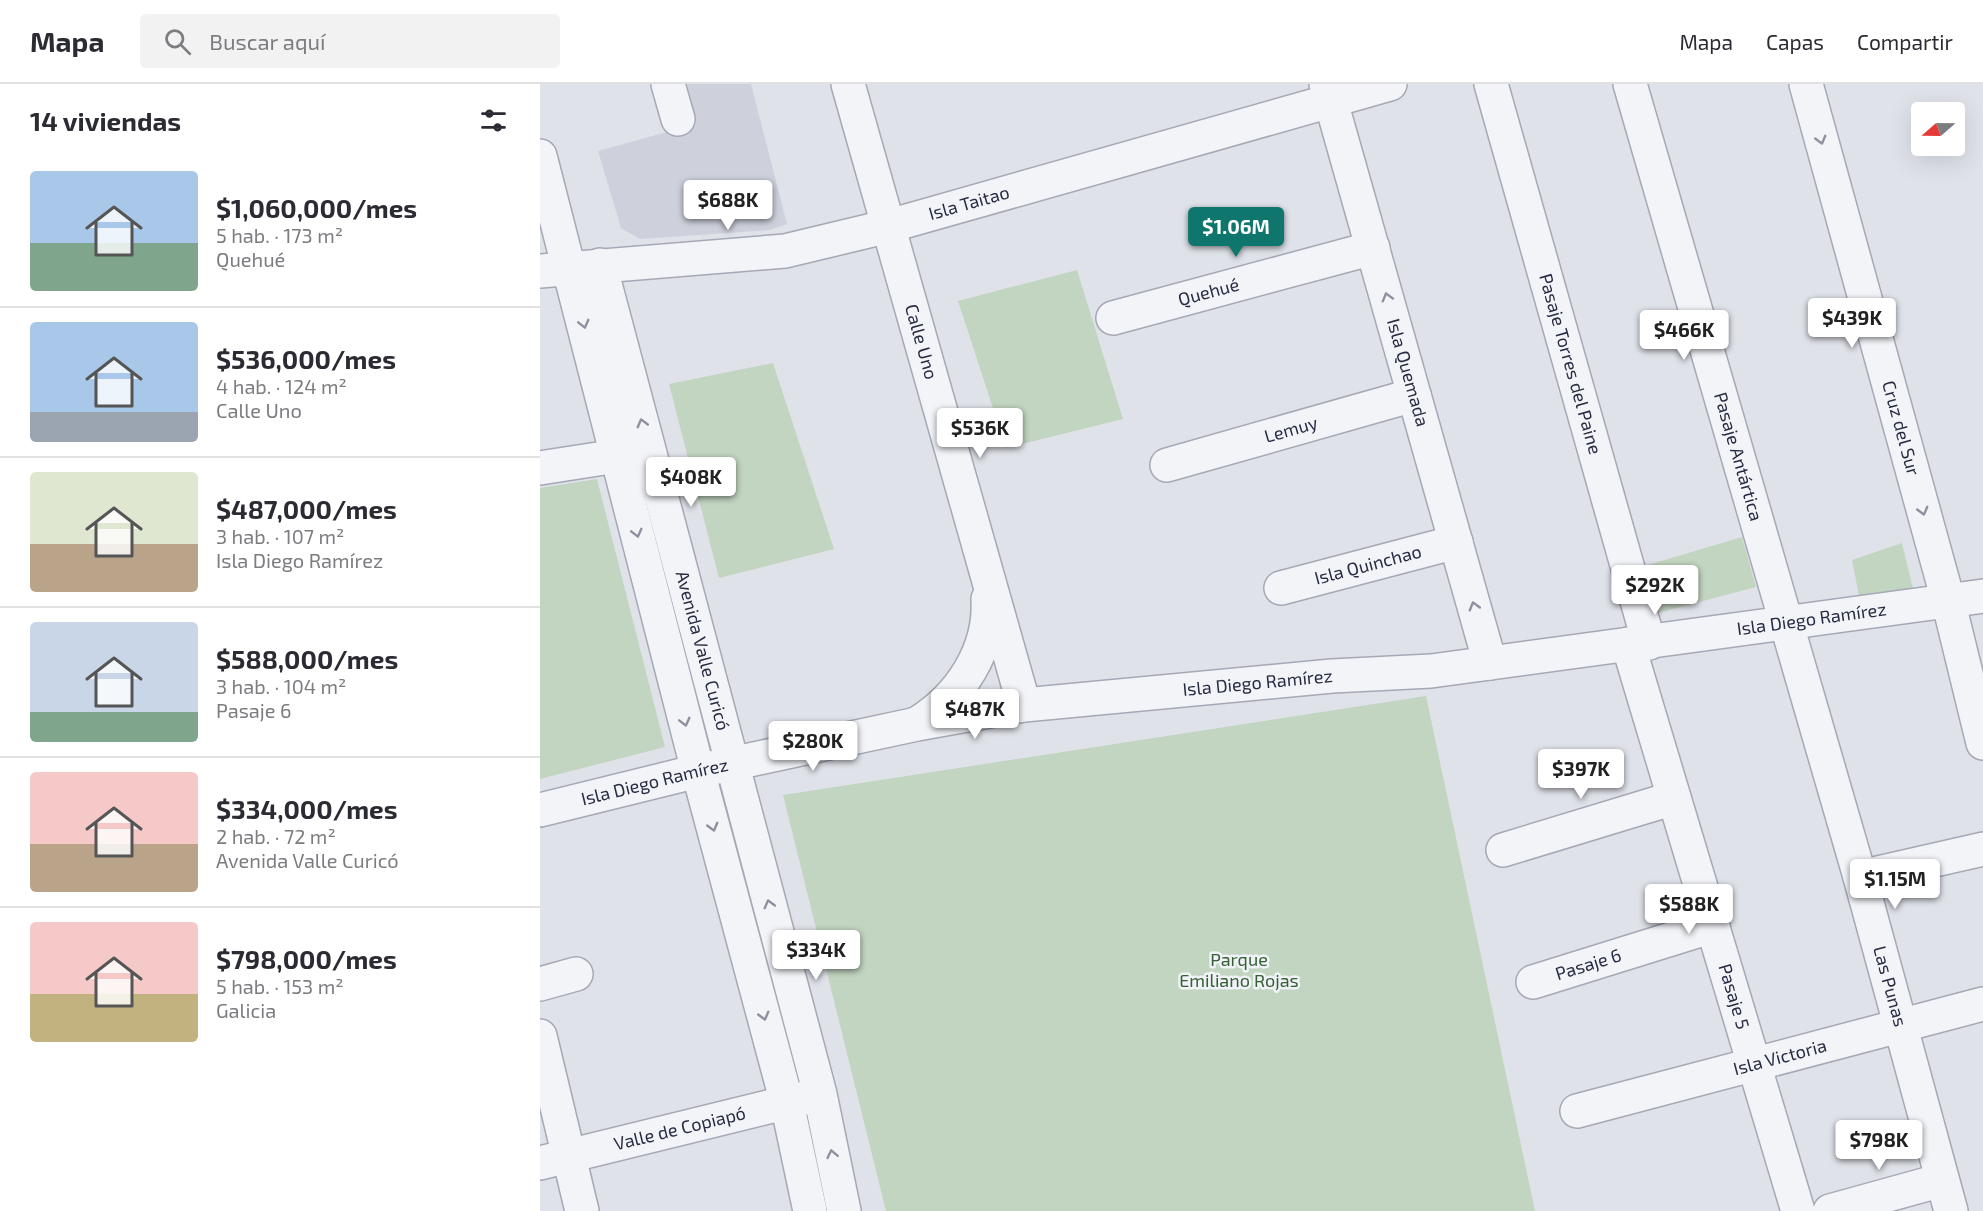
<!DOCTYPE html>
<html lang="es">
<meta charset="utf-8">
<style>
body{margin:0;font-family:"Exo 2",sans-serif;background:#f2f2f3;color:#2b2b33;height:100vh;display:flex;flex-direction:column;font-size:22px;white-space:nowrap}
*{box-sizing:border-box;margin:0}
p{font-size:20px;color:#7c7c81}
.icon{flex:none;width:33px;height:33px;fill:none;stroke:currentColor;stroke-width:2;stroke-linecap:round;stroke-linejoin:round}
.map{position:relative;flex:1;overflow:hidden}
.panel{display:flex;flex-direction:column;background:#fff;width:540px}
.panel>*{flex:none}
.needle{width:39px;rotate:250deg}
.fabs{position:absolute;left:1371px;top:18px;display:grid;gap:12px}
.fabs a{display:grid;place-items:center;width:54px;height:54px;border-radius:6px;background:#fff;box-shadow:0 6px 24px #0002;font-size:30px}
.price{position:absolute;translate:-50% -51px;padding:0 14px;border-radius:6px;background:#fff;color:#222;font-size:20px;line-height:39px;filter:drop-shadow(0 2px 3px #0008)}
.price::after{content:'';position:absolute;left:50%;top:36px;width:18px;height:14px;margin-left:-9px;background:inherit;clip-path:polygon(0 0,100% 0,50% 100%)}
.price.active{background:#0f766e;color:#fff}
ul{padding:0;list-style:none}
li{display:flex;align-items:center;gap:18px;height:150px;padding:0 30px}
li+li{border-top:2px solid #e1e1e2}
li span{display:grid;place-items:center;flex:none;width:168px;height:120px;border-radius:6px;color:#555}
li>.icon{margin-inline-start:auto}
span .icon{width:72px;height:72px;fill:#fffc;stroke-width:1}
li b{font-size:26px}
h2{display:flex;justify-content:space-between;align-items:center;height:72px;padding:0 30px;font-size:26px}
header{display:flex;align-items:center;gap:36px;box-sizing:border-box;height:84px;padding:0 30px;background:#fff;border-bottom:2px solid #e1e1e2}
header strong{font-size:28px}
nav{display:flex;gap:33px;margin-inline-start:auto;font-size:21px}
.search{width:420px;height:54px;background:#f2f2f3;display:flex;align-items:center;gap:15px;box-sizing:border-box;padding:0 21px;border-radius:6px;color:#7c7c81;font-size:22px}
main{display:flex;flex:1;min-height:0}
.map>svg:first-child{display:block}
.built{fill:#ced1dc}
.green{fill:#c2d5c0}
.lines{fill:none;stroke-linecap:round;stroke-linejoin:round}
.minor-casing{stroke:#a5a8b5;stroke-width:36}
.minor{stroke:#f3f4f8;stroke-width:33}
.oneway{stroke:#8d909e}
.labels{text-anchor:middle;stroke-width:5;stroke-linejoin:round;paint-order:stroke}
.street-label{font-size:18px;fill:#272c43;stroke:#f0f2f7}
.park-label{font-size:18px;fill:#346033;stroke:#f0f2f7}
</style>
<header>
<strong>Mapa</strong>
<div class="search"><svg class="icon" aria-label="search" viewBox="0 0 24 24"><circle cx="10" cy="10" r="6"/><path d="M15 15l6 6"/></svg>Buscar aquí</div>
<nav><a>Mapa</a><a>Capas</a><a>Compartir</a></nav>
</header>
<main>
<section class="panel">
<h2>14 viviendas<svg class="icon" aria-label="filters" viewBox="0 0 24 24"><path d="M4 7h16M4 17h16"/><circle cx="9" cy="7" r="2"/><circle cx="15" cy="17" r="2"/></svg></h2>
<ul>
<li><span style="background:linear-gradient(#a9c7e8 60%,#7fa58c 0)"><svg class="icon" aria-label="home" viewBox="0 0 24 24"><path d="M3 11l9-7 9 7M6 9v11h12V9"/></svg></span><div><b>$1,060,000/mes</b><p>5 hab. · 173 m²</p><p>Quehué</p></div></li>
<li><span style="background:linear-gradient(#a9c7e8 75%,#9aa5b1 0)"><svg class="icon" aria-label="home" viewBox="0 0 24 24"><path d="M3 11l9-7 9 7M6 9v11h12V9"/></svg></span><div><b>$536,000/mes</b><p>4 hab. · 124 m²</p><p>Calle Uno</p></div></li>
<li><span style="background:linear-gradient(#dfe7d0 60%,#b9a48a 0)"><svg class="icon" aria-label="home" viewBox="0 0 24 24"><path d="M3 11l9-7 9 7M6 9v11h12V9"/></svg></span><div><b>$487,000/mes</b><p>3 hab. · 107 m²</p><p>Isla Diego Ramírez</p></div></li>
<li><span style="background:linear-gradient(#c9d6e8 75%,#7fa58c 0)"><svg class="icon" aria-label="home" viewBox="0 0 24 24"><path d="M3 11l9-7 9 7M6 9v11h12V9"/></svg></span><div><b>$588,000/mes</b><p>3 hab. · 104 m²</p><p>Pasaje 6</p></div></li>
<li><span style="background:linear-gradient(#f6c9c9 60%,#b9a48a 0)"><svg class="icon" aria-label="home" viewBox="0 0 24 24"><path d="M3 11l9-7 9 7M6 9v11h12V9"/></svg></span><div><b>$334,000/mes</b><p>2 hab. · 72 m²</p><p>Avenida Valle Curicó</p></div></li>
<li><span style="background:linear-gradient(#f6c9c9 60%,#c2b280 0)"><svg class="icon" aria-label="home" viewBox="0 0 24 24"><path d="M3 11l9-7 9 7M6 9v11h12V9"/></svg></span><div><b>$798,000/mes</b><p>5 hab. · 153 m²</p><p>Galicia</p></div></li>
</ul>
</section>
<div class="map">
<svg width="1443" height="1127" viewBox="0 0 1443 1127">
<rect width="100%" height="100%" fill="#e0e2ea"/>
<!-- built -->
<polygon class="built" points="147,0 211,0 247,140 230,146 100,155 81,144 58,67 156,40"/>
<!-- green -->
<g class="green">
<polygon points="537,186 583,335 466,364 418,217"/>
<polygon points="233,279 294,465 179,494 129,300"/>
<polygon points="57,395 125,663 0,695 0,404"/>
<polygon points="1202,453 1216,503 1114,530 1101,483"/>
<polygon points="1362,459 1375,513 1321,522 1312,476"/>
<polygon points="886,612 995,1127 346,1127 243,711"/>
</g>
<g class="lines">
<defs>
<g id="minor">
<polyline points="128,0 138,35"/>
<path id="s1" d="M308,0L484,621"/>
<path id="s2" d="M786,0L950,579"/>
<path id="s3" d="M951,0L1109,559"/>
<path id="s4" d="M1090,0L1320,793L1411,1127"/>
<path id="s5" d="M1266,0L1408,516L1443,659"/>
<polyline points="0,72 158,687 247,1019 270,1127"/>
<path id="s6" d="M60,181L280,1010L304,1127"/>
<path id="s7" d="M0,187L245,167L349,142L850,0"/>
<path id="s8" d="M573,234L833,164"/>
<path id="s9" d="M627,381L874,311"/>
<polyline points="0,384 77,372"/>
<path id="s10" d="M741,504L916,458"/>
<path id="s11" d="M1088,560L1258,1127"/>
<path d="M378,639C420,613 451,566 448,515"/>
<path id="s12" d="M0,726L158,687L377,640L484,621L792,592L891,587L1443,512"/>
<polyline points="963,766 1134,714"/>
<polyline points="1320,793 1443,765"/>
<path id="s13" d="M993,898L1173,842"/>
<polyline points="0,900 36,890"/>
<polyline points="0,952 42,1127"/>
<path id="s14" d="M1037,1027L1443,920"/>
<path id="s15" d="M0,1079L269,1013"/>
<polyline points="1290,1127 1402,1096"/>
</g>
</defs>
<!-- minor casing -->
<use href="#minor" class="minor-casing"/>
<!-- minor -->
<use href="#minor" class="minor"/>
</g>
<!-- one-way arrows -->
<defs><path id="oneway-chevron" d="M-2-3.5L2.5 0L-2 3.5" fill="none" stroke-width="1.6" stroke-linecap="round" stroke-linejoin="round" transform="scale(1.5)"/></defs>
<g class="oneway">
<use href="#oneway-chevron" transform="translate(1281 56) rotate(75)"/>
<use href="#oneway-chevron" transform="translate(847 213) rotate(-106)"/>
<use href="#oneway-chevron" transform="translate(44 240) rotate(76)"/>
<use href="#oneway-chevron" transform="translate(102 339) rotate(-105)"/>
<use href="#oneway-chevron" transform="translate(1383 427) rotate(75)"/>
<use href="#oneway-chevron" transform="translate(97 449) rotate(76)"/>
<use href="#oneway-chevron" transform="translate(934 522) rotate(-106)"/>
<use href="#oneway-chevron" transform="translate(145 638) rotate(76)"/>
<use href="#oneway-chevron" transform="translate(173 743) rotate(75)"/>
<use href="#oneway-chevron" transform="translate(229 820) rotate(-105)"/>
<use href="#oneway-chevron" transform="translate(224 932) rotate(75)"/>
<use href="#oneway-chevron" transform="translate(292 1070) rotate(-102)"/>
</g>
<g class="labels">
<!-- street labels -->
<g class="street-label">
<text dy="6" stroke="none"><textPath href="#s7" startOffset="436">Isla Taitao</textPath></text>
<text dy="6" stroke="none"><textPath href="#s8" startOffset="99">Quehué</textPath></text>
<text dy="6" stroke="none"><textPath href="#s1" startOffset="268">Calle Uno</textPath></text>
<text dy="6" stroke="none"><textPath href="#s3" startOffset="291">Pasaje Torres del Paine</textPath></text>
<text dy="6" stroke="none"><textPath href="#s2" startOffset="300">Isla Quemada</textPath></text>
<text dy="6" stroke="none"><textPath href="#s5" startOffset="357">Cruz del Sur</textPath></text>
<text dy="6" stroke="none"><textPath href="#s9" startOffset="129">Lemuy</textPath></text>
<text dy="6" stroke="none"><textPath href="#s4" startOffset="388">Pasaje Antártica</textPath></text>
<text dy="6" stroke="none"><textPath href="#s10" startOffset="90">Isla Quinchao</textPath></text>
<text dy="6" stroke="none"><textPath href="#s12" startOffset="1288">Isla Diego Ramírez</textPath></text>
<text dy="6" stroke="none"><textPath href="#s6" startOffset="399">Avenida Valle Curicó</textPath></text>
<text dy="6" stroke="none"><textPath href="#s12" startOffset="730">Isla Diego Ramírez</textPath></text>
<text dy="6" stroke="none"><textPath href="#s12" startOffset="118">Isla Diego Ramírez</textPath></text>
<text dy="6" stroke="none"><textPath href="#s13" startOffset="58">Pasaje 6</textPath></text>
<text dy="6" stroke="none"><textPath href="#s4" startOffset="939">Las Punas</textPath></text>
<text dy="6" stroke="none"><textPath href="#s11" startOffset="368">Pasaje 5</textPath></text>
<text dy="6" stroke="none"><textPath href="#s14" startOffset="210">Isla Victoria</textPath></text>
<text dy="6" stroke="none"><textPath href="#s15" startOffset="144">Valle de Copiapó</textPath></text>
</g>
<!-- park labels -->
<g class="park-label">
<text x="699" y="882">Parque<tspan x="699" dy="21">Emiliano Rojas</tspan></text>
</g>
</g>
</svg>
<div class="fabs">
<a><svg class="needle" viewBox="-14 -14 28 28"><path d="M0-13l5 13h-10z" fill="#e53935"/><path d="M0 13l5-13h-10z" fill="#7c7c81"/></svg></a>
</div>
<b class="price" style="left:188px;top:147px">$688K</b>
<b class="price active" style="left:696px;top:174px">$1.06M</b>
<b class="price" style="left:1312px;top:265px">$439K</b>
<b class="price" style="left:1144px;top:277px">$466K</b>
<b class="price" style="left:440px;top:375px">$536K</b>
<b class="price" style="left:151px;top:424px">$408K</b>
<b class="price" style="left:1115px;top:532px">$292K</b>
<b class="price" style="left:435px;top:656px">$487K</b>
<b class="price" style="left:273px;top:688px">$280K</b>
<b class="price" style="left:1041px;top:716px">$397K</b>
<b class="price" style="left:1355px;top:826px">$1.15M</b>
<b class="price" style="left:1149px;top:851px">$588K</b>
<b class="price" style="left:276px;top:897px">$334K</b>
<b class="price" style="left:1339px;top:1087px">$798K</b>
</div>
</main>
